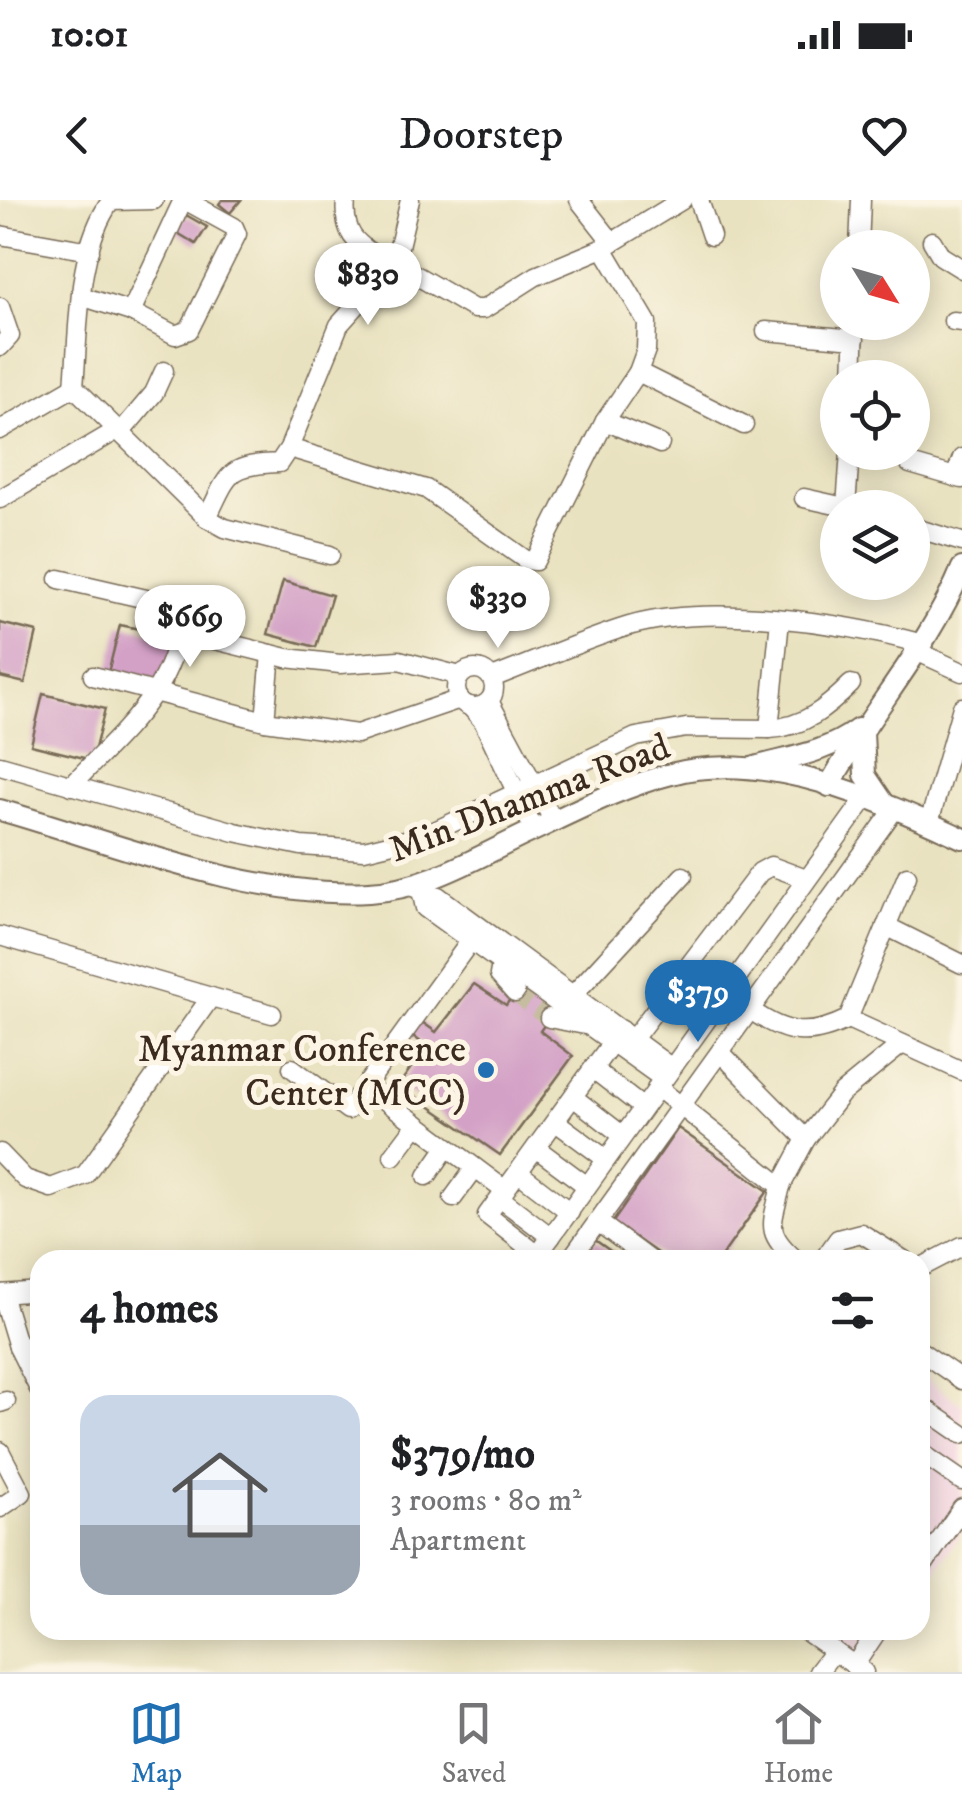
<!DOCTYPE html>
<meta charset="utf-8">
<style>
body{margin:0;font-family:"IM FELL DW Pica",serif;background:#f6f6f6;color:#202124;height:100vh;display:flex;flex-direction:column;font-size:38px;white-space:nowrap}
*{box-sizing:border-box;margin:0}
p{font-size:32px;color:#757577}
.icon{flex:none;width:55px;height:55px;fill:none;stroke:currentColor;stroke-width:2;stroke-linecap:round;stroke-linejoin:round}
.map{position:relative;flex:1;overflow:hidden}
.panel{position:absolute;left:30px;top:1050px;width:900px;height:390px;display:flex;flex-direction:column;background:#fff;border-radius:30px;box-shadow:0 5px 25px #0003}
.panel>*{flex:none}
.needle{width:65px;rotate:127deg}
.controls{position:absolute;left:820px;top:30px;display:grid;gap:20px}
.controls a{display:grid;place-items:center;width:110px;height:110px;border-radius:50%;background:#fff;box-shadow:0 5px 25px #0003;font-size:50px}
.price{position:absolute;translate:-50% -85px;padding:0 22px;border-radius:35px;background:#fff;color:#222;font-size:32px;line-height:65px;filter:drop-shadow(0 2px 5px #0008)}
.price::after{content:'';position:absolute;left:50%;top:60px;width:30px;height:22px;margin-left:-15px;background:inherit;clip-path:polygon(0 0,100% 0,50% 100%)}
.price.current{background:#1f6fb2;color:#fff}
ul{padding:0;list-style:none}
li{display:flex;align-items:center;gap:30px;height:250px;padding:0 50px}
li+li{border-top:2px solid #e0e0e0}
li span{display:grid;place-items:center;flex:none;width:280px;height:200px;border-radius:30px;color:#555}
li>.icon{margin-inline-start:auto}
span .icon{width:120px;height:120px;fill:#fffc;stroke-width:1}
li b{font-size:42px}
h2{display:flex;justify-content:space-between;align-items:center;height:120px;padding:0 50px;font-size:42px}
.status{display:flex;justify-content:space-between;align-items:center;height:70px;padding:0 50px;background:#fff;direction:ltr}
.status svg{height:28px;fill:currentColor}
header{display:flex;justify-content:space-between;align-items:center;height:130px;padding:0 50px;background:#fff;font-size:45px;font-weight:600}
.tab-bar{display:flex;justify-content:space-around;align-items:center;height:140px;border-top:2px solid #e0e0e0;background:#fff;font-size:28px;color:#757577}
.tab-bar a{display:grid;justify-items:center;gap:5px}
.tab-bar .current{color:#1f6fb2}
.map>svg:first-child{display:block}
.built{fill:#f2cfe2}
.building{fill:#d3a0c6}
.lines{fill:none;stroke-linecap:round;stroke-linejoin:round}
.minor-tunnel{stroke:#c6bda0;stroke-width:18;stroke-dasharray:18 9;stroke-linecap:butt}
.minor-casing{stroke:#786a57;stroke-width:21}
.major-casing{stroke:#786a57;stroke-width:24}
.minor{stroke:#fff;stroke-width:18}
.major{stroke:#fff;stroke-width:20}
.poi-dot{fill:#1f6fb2;stroke:#fcf5e5;stroke-width:4}
.labels{text-anchor:middle;stroke-width:10;stroke-linejoin:round;paint-order:stroke}
.street-label{font-size:38px;fill:#3b2a1e;stroke:#fcf5e5}
.poi-label{font-size:38px;fill:#3b2a1e;stroke:#fcf5e5;text-anchor:end}
</style>
<div class="status"><b>10:01</b><svg viewBox="0 0 49 12"><path d="M0 12V9h3v3zM5 12V6h3v6zM10 12V3h3v9zM15 12V0h3v12zM26 1h20v11H26zM47 4h2v5h-2z"/></svg></div>
<header><svg class="icon" aria-label="back" viewBox="0 0 24 24"><path d="M15 5l-7 7 7 7"/></svg>Doorstep<svg class="icon" aria-label="heart" viewBox="0 0 24 24"><path d="M12 20l-8-8c-3-5 5-10 8-4 3-6 11-1 8 4z"/></svg></header>
<div class="map">
<svg width="962" height="1472" viewBox="0 0 962 1472">
<rect width="100%" height="100%" fill="#fcf5e5"/>
<filter id="ink" filterUnits="userSpaceOnUse"><feTurbulence type="fractalNoise" baseFrequency=".01" numOctaves="2"/><feDisplacementMap in="SourceGraphic" scale="20" xChannelSelector="R" yChannelSelector="G"/><feConvolveMatrix kernelMatrix="1 2 1 2 8 2 1 2 1" color-interpolation-filters="sRGB"/></filter>
<filter id="wash" filterUnits="userSpaceOnUse"><feTurbulence type="fractalNoise" baseFrequency=".0048" numOctaves="4" result="noise"/><feDisplacementMap in="SourceGraphic" scale="40" xChannelSelector="R" yChannelSelector="G"/><feGaussianBlur stdDeviation="2.25" result="paint"/><feColorMatrix in="noise" values="0 0 0 0 0 0 0 0 0 0 0 0 0 0 0 0 0 1.4 0 .05"/><feComposite in="paint" operator="in"/></filter>
<g filter="url(#wash)">
<rect width="100%" height="100%" fill="#e9e2c0"/>
<!-- built -->
<g class="built">
<polygon points="920,1174 962,1205 962,1332 920,1394"/>
<polygon points="823,1430 895,1430 872,1464"/>
</g>
<g id="blocks">
<!-- building -->
<g class="building">
<polygon points="222,0 241,0 230,13 219,4"/>
<polygon points="186,15 207,27 196,44 176,32"/>
<polygon points="283,381 332,395 316,447 268,434"/>
<polygon points="0,423 37,432 25,483 0,477"/>
<polygon points="120,425 183,438 170,492 106,481"/>
<polygon points="43,494 105,509 92,560 31,545"/>
<polygon points="524,780 558,805 540,831 573,856 500,955 399,885 426,846 409,833 419,820 436,832 474,784 506,805"/>
<polygon points="678,928 768,991 719,1060 667,1060 613,1022"/>
<polygon points="595,1040 623,1060 582,1060"/>
</g>
</g>
</g>
<g filter="url(#ink)">
<use href="#blocks" fill-opacity="0" stroke="#786a57" stroke-width="2.5"/>
<g class="lines">
<!-- minor-tunnel -->
<polyline class="minor-tunnel" points="515,793 549,818"/>
<defs>
<g id="minor">
<path d="M346,0C342,40 361,45 391,67"/>
<polyline points="579,0 612,42"/>
<polyline points="699,0 711,36"/>
<polyline points="0,35 90,51"/>
<polyline points="932,41 941,56 962,69"/>
<polyline points="859,48 861,0"/>
<polyline points="395,63 474,109 484,109 536,76 603,48 682,0"/>
<polyline points="84,97 131,112 175,135 189,130 237,34 234,27 185,0"/>
<polyline points="0,107 10,136 0,147"/>
<polyline points="131,112 183,0"/>
<polyline points="953,121 962,122"/>
<polyline points="766,131 855,139"/>
<polyline points="638,172 744,225"/>
<polyline points="853,178 855,122"/>
<polyline points="74,187 207,318 225,328 330,355"/>
<path d="M74,187C79,130 76,49 111,1L154,0"/>
<polyline points="605,221 660,244"/>
<polyline points="0,230 74,187"/>
<polyline points="121,232 154,193 164,171"/>
<polyline points="289,248 426,289 526,360 535,361 605,221 638,172 646,150 647,122 603,48"/>
<polyline points="906,252 910,264 962,279"/>
<polyline points="955,277 962,258"/>
<polyline points="804,298 849,308"/>
<polyline points="0,299 119,229"/>
<polyline points="846,307 850,252"/>
<path d="M207,318C229,273 227,265 279,263L289,248L339,125L395,63L410,0"/>
<polyline points="912,327 962,342"/>
<path d="M59,379L155,401L179,417C180,487 114,539 71,586"/>
<polyline points="179,431 287,458 340,464 399,460 460,476"/>
<polyline points="914,450 962,472"/>
<circle cx="475" cy="488" r="19"/>
<polyline points="93,476 265,521 357,534 460,499"/>
<path d="M492,478C537,461 583,440 629,426C707,403 841,422 919,443"/>
<polyline points="489,501 553,620"/>
<polyline points="470,506 483,521 534,630"/>
<polyline points="265,521 271,454"/>
<path d="M769,529C804,527 827,508 851,484"/>
<polyline points="0,565 235,632 301,646 364,650 426,635 636,537 686,528 769,529 780,420"/>
<polyline points="929,623 962,507"/>
<polyline points="410,686 438,696 669,866"/>
<polyline points="421,690 425,708 662,878"/>
<polyline points="886,726 962,764"/>
<polyline points="0,736 211,797"/>
<polyline points="501,764 499,775 515,793"/>
<polyline points="573,795 683,676"/>
<path d="M752,811C786,835 810,838 848,819L907,676"/>
<polyline points="549,818 590,826"/>
<polyline points="848,819 962,871"/>
<polyline points="621,830 487,1015 538,1055 865,599"/>
<polyline points="633,839 760,672 771,666 806,679"/>
<polyline points="721,853 806,939 781,986"/>
<polyline points="292,868 348,910 477,732"/>
<polyline points="593,869 642,907"/>
<polyline points="366,886 505,990"/>
<path d="M657,887L781,986C772,1025 764,1032 796,1060"/>
<polyline points="573,897 622,935"/>
<polyline points="556,922 606,959"/>
<polyline points="806,939 842,893 902,844"/>
<polyline points="536,948 587,986"/>
<polyline points="0,953 25,979 51,988 85,975 211,797 272,814"/>
<polyline points="393,956 417,924"/>
<polyline points="519,973 570,1012"/>
<polyline points="427,976 447,947"/>
<polyline points="453,998 475,968"/>
<polyline points="500,998 551,1037"/>
<polyline points="598,1022 649,1060"/>
<polyline points="570,1060 894,610"/>
<polyline points="823,1060 838,1039 861,1033 904,1060"/>
<polyline points="920,1068 962,1046"/>
<polyline points="0,1094 40,1091"/>
<polyline points="2,1094 18,1147 30,1146 40,1153"/>
<polyline points="18,1147 40,1191"/>
<polyline points="920,1151 962,1180"/>
<polyline points="0,1203 6,1201"/>
<polyline points="920,1205 962,1234"/>
<polyline points="0,1251 22,1293 0,1308"/>
<polyline points="920,1252 962,1281"/>
<polyline points="920,1370 962,1308"/>
<polyline points="804,1430 864,1472"/>
<polyline points="854,1466 878,1430"/>
<polyline points="818,1472 834,1451"/>
</g>
<g id="major">
<polyline points="863,532 865,575 886,606"/>
<path d="M755,567C791,557 826,553 858,529"/>
<path d="M829,586C869,513 931,444 962,368"/>
<path d="M0,610C113,642 251,699 369,692C425,689 474,659 524,635C571,613 620,587 671,574C766,549 877,599 962,638"/>
</g>
</defs>
<!-- minor casing -->
<use href="#minor" class="minor-casing"/>
<!-- major casing -->
<use href="#major" class="major-casing"/>
<!-- minor -->
<use href="#minor" class="minor"/>
<!-- major -->
<use href="#major" class="major"/>
</g>
</g>
<!-- markers -->
<circle class="poi-dot" cx="486" cy="870" r="10"/>
<g class="labels">
<!-- street labels -->
<g class="street-label">
<text transform="translate(529 597) rotate(-21)" y="13">Min Dhamma Road</text>
</g>
<!-- poi labels -->
<g class="poi-label">
<text x="466" y="861">Myanmar Conference<tspan x="466" dy="44">Center (MCC)</tspan></text>
</g>
</g>
</svg>
<div class="controls">
<a><svg class="needle" viewBox="-14 -14 28 28"><path d="M0-13l5 13h-10z" fill="#e53935"/><path d="M0 13l5-13h-10z" fill="#757577"/></svg></a>
<a><svg class="icon" aria-label="locate" viewBox="0 0 24 24"><circle cx="12" cy="12" r="6"/><path d="M12 2v4M12 18v4M2 12h4M18 12h4"/></svg></a>
<a><svg class="icon" aria-label="layers" viewBox="0 0 24 24"><path d="M12 4l9 5-9 5-9-5zM3 14l9 5 9-5"/></svg></a>
</div>
<b class="price" style="left:368px;top:128px">$830</b>
<b class="price" style="left:498px;top:451px">$330</b>
<b class="price" style="left:190px;top:470px">$669</b>
<b class="price current" style="left:698px;top:845px">$379</b>
<section class="panel">
<h2>4 homes<svg class="icon" aria-label="filters" viewBox="0 0 24 24"><path d="M4 7h16M4 17h16"/><circle cx="9" cy="7" r="2"/><circle cx="15" cy="17" r="2"/></svg></h2>
<ul>
<li><span style="background:linear-gradient(#c9d6e8 65%,#9aa5b1 0)"><svg class="icon" aria-label="home" viewBox="0 0 24 24"><path d="M3 11l9-7 9 7M6 9v11h12V9"/></svg></span><div><b>$379/mo</b><p>3 rooms · 80 m²</p><p>Apartment</p></div></li>
</ul>
</section>
</div>
<nav class="tab-bar">
<a class="current"><svg class="icon" aria-label="map" viewBox="0 0 24 24"><path d="M3 6l6-2 6 2 6-2v14l-6 2-6-2-6 2zM9 4v14M15 6v14"/></svg>Map</a>
<a><svg class="icon" aria-label="saved" viewBox="0 0 24 24"><path d="M7 4h10v16l-5-4-5 4z"/></svg>Saved</a>
<a><svg class="icon" aria-label="home" viewBox="0 0 24 24"><path d="M3 11l9-7 9 7M6 9v11h12V9"/></svg>Home</a>
</nav>
